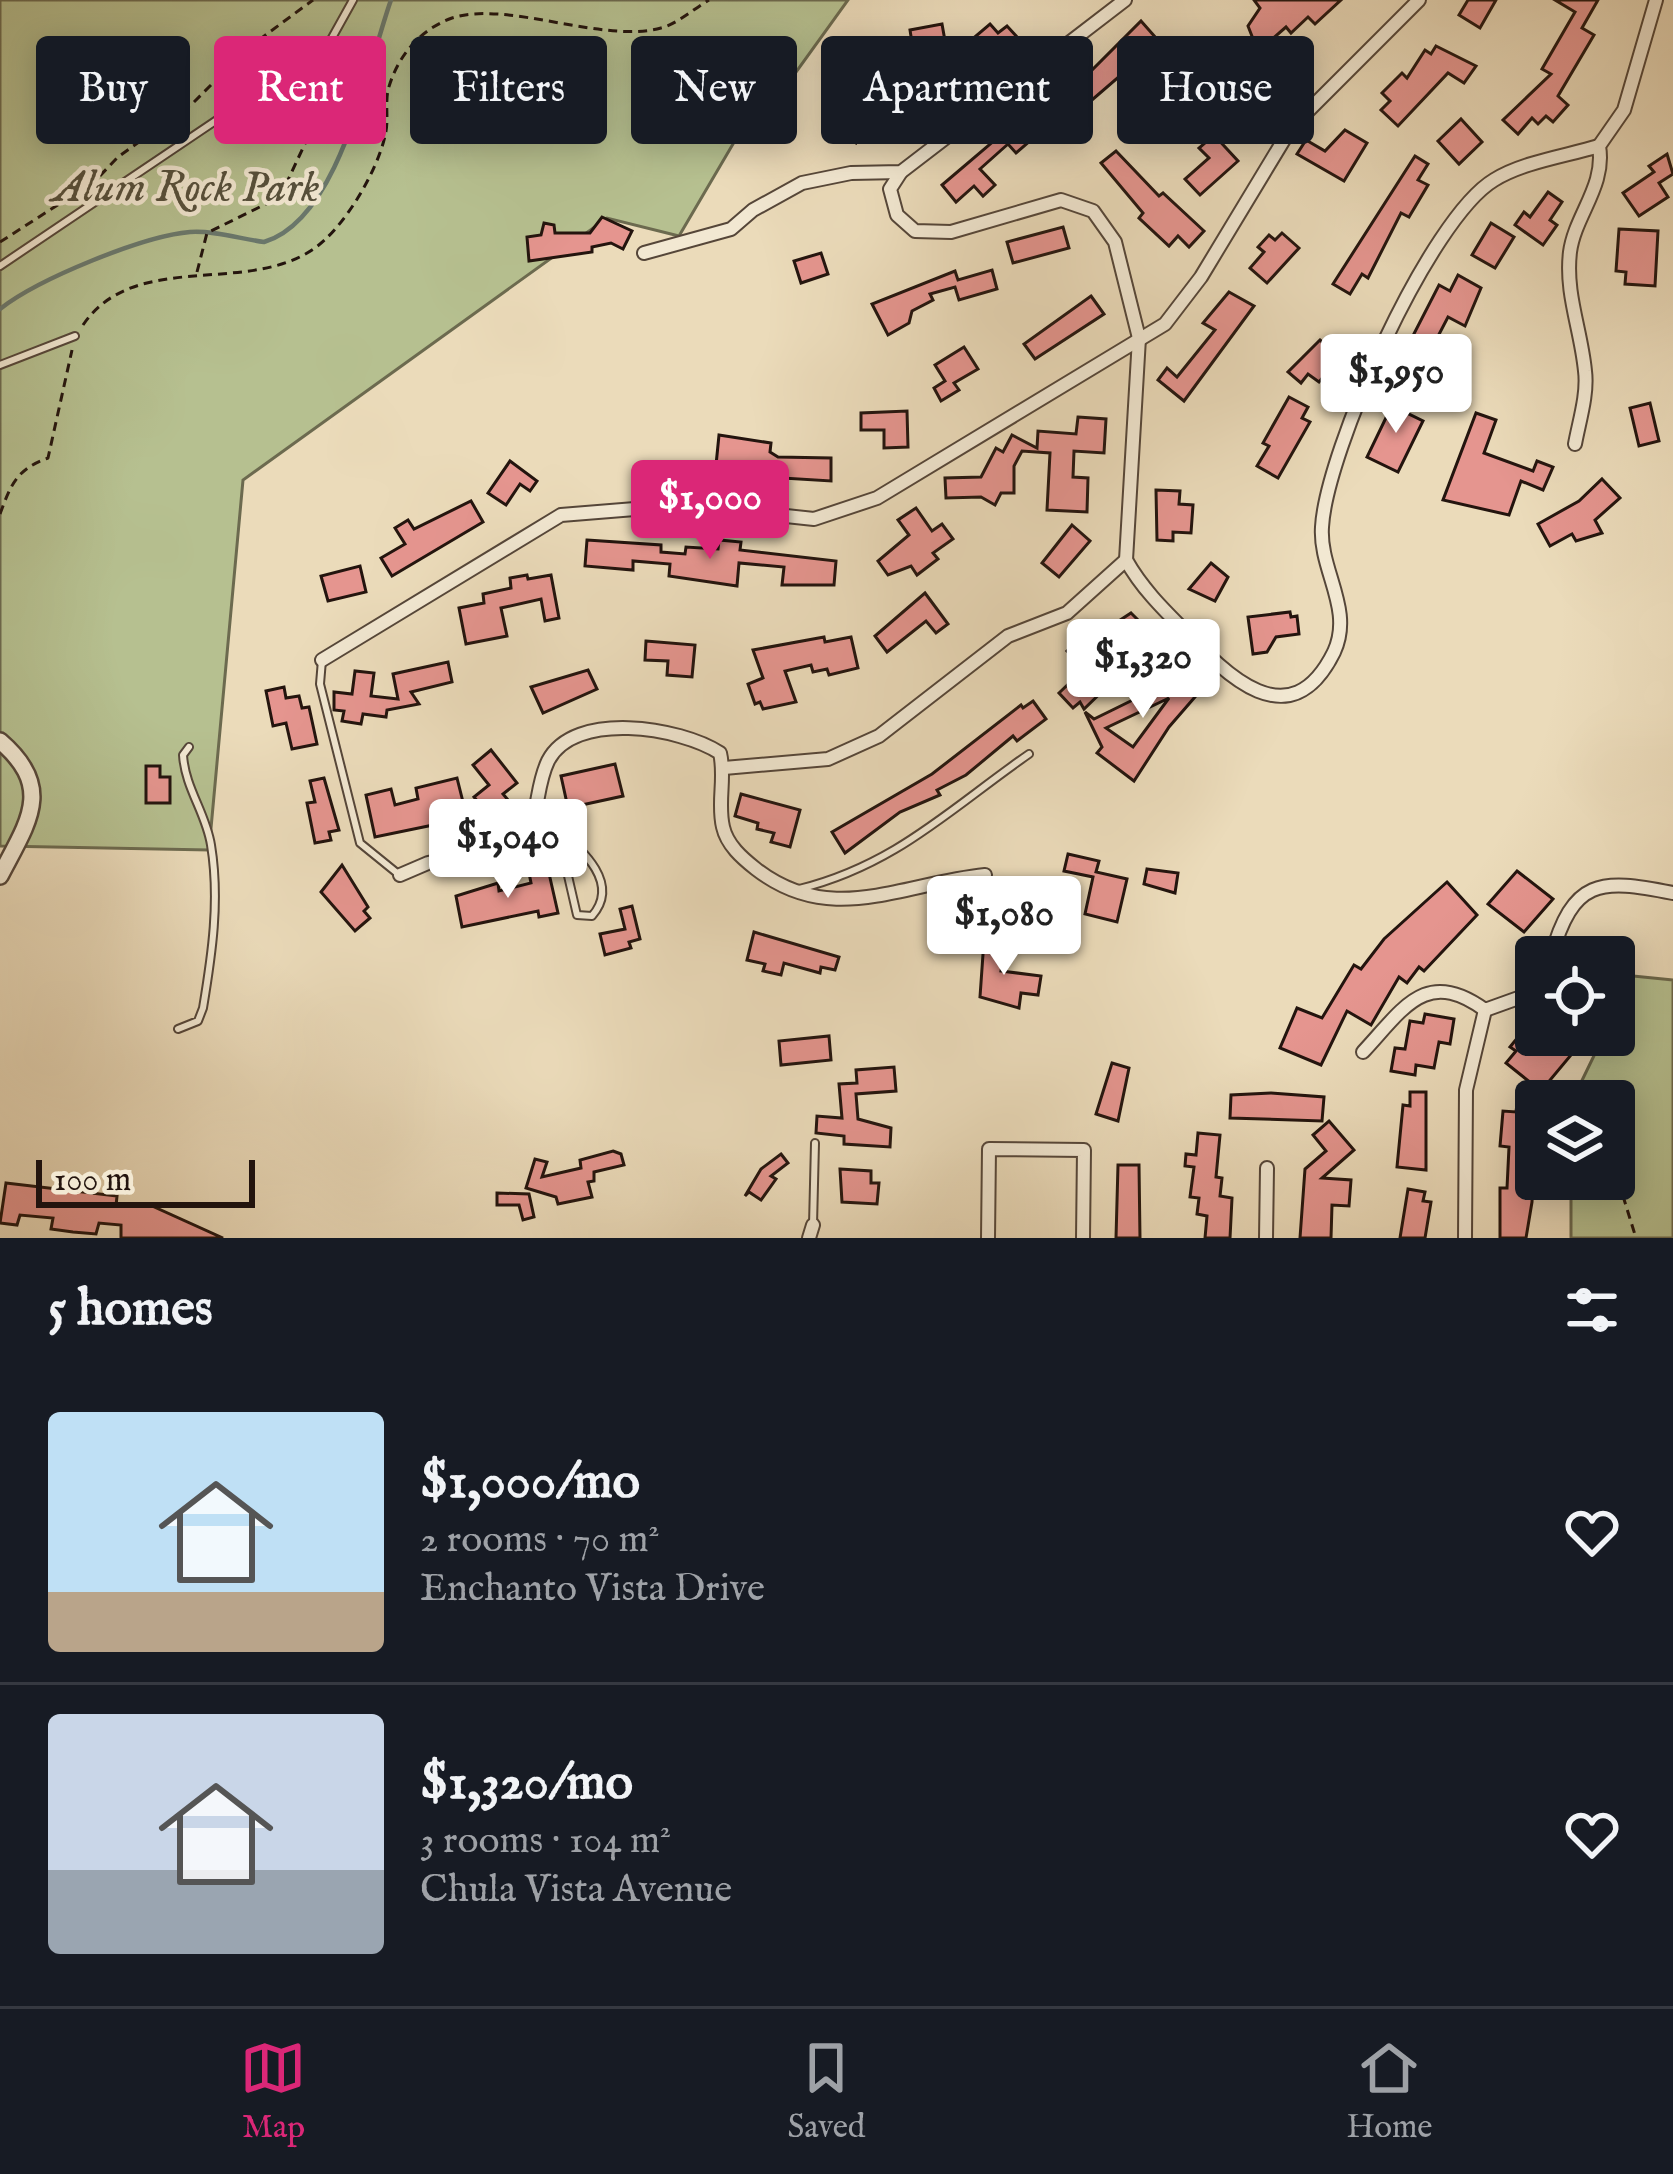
<!DOCTYPE html>
<meta charset="utf-8">
<style>
body{margin:0;font-family:"IM FELL English",serif;background:#242831;color:#f1f3f6;height:100vh;display:flex;flex-direction:column;font-size:45px;white-space:nowrap}
*{box-sizing:border-box;margin:0}
p{font-size:39px;color:#9ea1a6}
.icon{flex:none;width:66px;height:66px;fill:none;stroke:currentColor;stroke-width:2;stroke-linecap:round;stroke-linejoin:round}
.map{position:relative;height:1238px;overflow:hidden}
.panel{display:flex;flex-direction:column;background:#171b24;flex:1}
.panel>*{flex:none}
.top-card{position:absolute;left:36px;top:36px;width:1602px;height:108px;display:flex;gap:24px}
.fabs{position:absolute;left:1515px;top:936px;display:grid;gap:24px}
.fabs a{display:grid;place-items:center;width:120px;height:120px;border-radius:12px;background:#171b24;box-shadow:0 6px 30px #0003;font-size:60px}
.scale{position:absolute;left:36px;bottom:30px;width:219px;box-sizing:border-box;padding-left:12px;border:6px solid #23140e;border-top:0;font-size:33px;line-height:42px;white-space:nowrap;color:#23140e;-webkit-text-stroke:9px #f2e8d2;paint-order:stroke}
.price{position:absolute;translate:-50% -102px;padding:0 27px;border-radius:12px;background:#fff;color:#222;font-size:39px;line-height:78px;filter:drop-shadow(0 3px 6px #0008)}
.price::after{content:'';position:absolute;left:50%;top:72px;width:36px;height:27px;margin-left:-18px;background:inherit;clip-path:polygon(0 0,100% 0,50% 100%)}
.price.active{background:#db2777;color:#fff}
ul{padding:0;list-style:none}
li{display:flex;align-items:center;gap:36px;height:300px;padding:0 48px}
li+li{border-top:3px solid #363941}
li span{display:grid;place-items:center;flex:none;width:336px;height:240px;border-radius:12px;color:#555}
li>.icon{margin-inline-start:auto}
span .icon{width:144px;height:144px;fill:#fffc;stroke-width:1}
li b{font-size:51px}
h2{display:flex;justify-content:space-between;align-items:center;height:144px;padding:0 48px;font-size:51px}
.chip{padding:0 42px;border-radius:12px;background:#171b24;box-shadow:0 6px 30px #0003;font-size:42px;line-height:108px}
.chip.active{background:#db2777;color:#fff}
.tabs{display:flex;justify-content:space-around;align-items:center;height:168px;border-top:3px solid #363941;background:#171b24;font-size:33px;color:#9ea1a6}
.tabs a{display:grid;justify-items:center;gap:6px}
.tabs .active{color:#db2777}
.map>svg:first-child{display:block}
.green{fill:#b6c090;stroke:#6c6a4f;stroke-width:3}
.lines{fill:none;stroke-linecap:round;stroke-linejoin:round}
.stream{stroke:#6a786d;stroke-width:4.5}
.building{fill:#e5958f;stroke:#23140e;stroke-width:3;fill-rule:evenodd}
.service-casing{stroke:#554639;stroke-width:10}
.minor-casing{stroke:#554639;stroke-width:16}
.tertiary-casing{stroke:#554639;stroke-width:20}
.path{stroke:#23140e;stroke-width:3;stroke-dasharray:9 6;stroke-linecap:butt}
.service{stroke:#f2e8d2;stroke-width:6}
.minor{stroke:#f2e8d2;stroke-width:12}
.tertiary{stroke:#f2e8d2;stroke-width:15}
.labels{text-anchor:middle;stroke-width:9;stroke-linejoin:round;paint-order:stroke}
.park-label{font-size:45px;font-style:italic;fill:#56503c;stroke:#f2e8d2}
</style>
<div class="map">
<svg width="1673" height="1238" viewBox="0 0 1673 1238">
<rect width="100%" height="100%" fill="#ebdbba"/>
<filter id="stains"><feTurbulence type="fractalNoise" baseFrequency=".00167" numOctaves="4"/><feColorMatrix values="0 0 0 0 .2 0 0 0 0 .09 0 0 0 0 .02 0 0 0 .5 -.17"/></filter>
<radialGradient id="worn" r=".72"><stop offset=".6" stop-color="#630" stop-opacity="0"/><stop offset="1" stop-color="#630" stop-opacity=".3"/></radialGradient>
<!-- green -->
<g class="green">
<polygon points="0,0 848,0 781,93 750,115 679,236 607,218 243,480 209,850 0,846"/>
<polygon points="1633,976 1673,980 1673,1238 1571,1238 1571,1179 1614,1179 1614,1101 1572,1101 1604,1035 1614,1035 1614,1015"/>
</g>
<g class="lines">
<!-- stream -->
<path class="stream" d="M0,309C38,279 143,236 190,232C212,230 241,239 264,242C340,219 366,70 391,0"/>
</g>
<!-- building -->
<g class="building">
<polygon points="1254,0 1341,0 1315,24 1308,17 1291,33 1286,27 1271,40 1276,52 1248,64 1277,97 1244,126 1220,98 1211,106 1193,86 1208,72 1212,77 1221,70 1226,76 1257,49 1248,26 1260,8"/>
<polygon points="1468,0 1496,0 1480,28 1459,15"/>
<polygon points="1555,0 1598,0 1582,28 1594,35 1558,96 1568,105 1553,122 1546,116 1538,124 1532,118 1518,134 1503,120 1551,74 1542,69 1575,12"/>
<polygon points="1141,21 1164,47 1153,61 1130,82 1122,74 1078,112 1067,98 1056,107 1045,95 1084,61 1092,70"/>
<polygon points="942,24 947,52 926,56 925,47 913,49 910,30"/>
<polygon points="990,24 998,33 1007,26 1018,38 981,69 963,47"/>
<polygon points="1436,46 1476,66 1464,83 1448,73 1398,126 1381,110 1390,101 1382,93 1402,73 1407,78 1425,50 1431,54"/>
<polygon points="866,66 915,97 903,116 875,98 861,120 868,124 856,143 828,126"/>
<polygon points="1029,111 1045,128 1016,153 1008,144 980,169 995,185 983,196 974,186 956,202 942,185"/>
<polygon points="1461,119 1482,142 1459,164 1438,141"/>
<polygon points="1345,130 1367,143 1344,181 1297,154 1306,140 1325,151"/>
<polygon points="1214,135 1238,161 1200,195 1185,179 1209,158 1199,148"/>
<polygon points="1116,151 1159,196 1163,193 1204,231 1189,247 1178,236 1169,246 1139,218 1143,213 1101,163"/>
<polygon points="1667,154 1673,174 1659,183 1668,197 1639,216 1623,193 1654,172 1649,166"/>
<polygon points="1415,156 1428,164 1418,180 1428,185 1409,217 1401,213 1368,278 1362,274 1350,294 1333,284"/>
<polygon points="1548,192 1562,202 1550,220 1557,225 1543,245 1515,225 1524,212 1530,217"/>
<polygon points="602,217 632,231 623,249 611,243 592,247 592,252 529,261 527,237 541,235 544,223 554,225 555,233 590,233"/>
<polygon points="1491,223 1514,237 1495,268 1472,255"/>
<polygon points="1063,227 1069,248 1013,263 1007,242"/>
<polygon points="1619,229 1658,231 1655,286 1625,284 1626,272 1616,271"/>
<polygon points="1282,233 1299,248 1267,283 1250,268 1264,252 1258,247 1269,235 1275,240"/>
<polygon points="821,253 828,274 801,283 794,261"/>
<polygon points="992,270 997,289 959,300 955,287 930,294 933,300 912,311 909,323 888,335 872,304 955,271 958,280"/>
<polygon points="1458,275 1481,288 1465,326 1448,317 1422,367 1402,357 1439,285 1450,291"/>
<polygon points="1229,292 1254,306 1184,401 1158,380 1167,368 1177,377 1215,330 1203,323"/>
<polygon points="1091,296 1104,314 1035,359 1024,344"/>
<polygon points="1320,340 1340,357 1319,382 1308,374 1301,383 1288,372"/>
<polygon points="964,347 978,369 954,383 959,390 941,401 934,388 945,381 935,365"/>
<polygon points="1289,397 1308,407 1302,418 1310,422 1278,478 1257,466 1269,446 1263,443"/>
<polygon points="1396,397 1412,404 1407,413 1423,421 1398,472 1367,457"/>
<polygon points="1650,403 1659,441 1639,446 1630,408"/>
<polygon points="907,411 908,447 884,448 884,430 861,430 861,413"/>
<polygon points="1476,413 1496,420 1484,453 1533,471 1537,461 1553,467 1543,490 1521,481 1509,515 1443,500"/>
<polygon points="1078,417 1106,419 1104,453 1074,451 1073,477 1088,478 1087,512 1047,510 1050,453 1022,451 1014,466 1014,493 1001,493 995,505 981,497 946,498 945,478 981,477 996,448 1003,452 1012,435 1037,448 1038,431 1076,434"/>
<polygon points="719,435 771,443 770,452 778,457 831,458 831,481 734,475 735,467 716,465"/>
<polygon points="510,461 537,481 530,491 520,484 506,505 488,493"/>
<polygon points="1602,479 1620,498 1595,520 1602,533 1576,541 1572,534 1550,546 1538,524 1579,501"/>
<polygon points="1156,490 1180,491 1179,504 1193,505 1191,533 1173,532 1173,541 1157,540"/>
<polygon points="471,501 483,522 392,576 381,558 405,544 395,528 408,520 414,529"/>
<polygon points="916,508 932,531 942,524 953,539 933,553 938,559 917,575 911,566 888,575 878,561 909,535 898,520"/>
<polygon points="1072,525 1090,541 1059,577 1042,563"/>
<polygon points="587,540 661,545 661,552 685,554 686,547 718,549 719,540 741,542 740,550 836,561 834,585 782,585 784,567 739,563 737,586 669,576 670,564 633,561 633,570 585,566"/>
<polygon points="1211,563 1228,577 1215,601 1189,589"/>
<polygon points="360,566 366,592 328,601 321,576"/>
<polygon points="527,575 528,579 551,575 559,618 545,621 541,599 501,608 507,636 466,644 459,608 484,603 483,594 511,588 510,578"/>
<polygon points="925,593 948,624 936,633 926,621 887,652 875,636"/>
<polygon points="1290,612 1291,617 1297,616 1299,634 1276,637 1267,652 1253,654 1248,617"/>
<polygon points="1131,613 1149,631 1109,672 1115,679 1084,709 1080,702 1073,708 1059,693 1084,669 1067,651 1078,640 1082,645 1106,621 1111,626"/>
<polygon points="824,637 825,642 851,637 858,668 829,675 827,669 813,672 811,665 785,671 796,702 763,709 760,702 755,704 748,684 763,678 753,650"/>
<polygon points="646,641 695,645 692,677 667,675 668,661 645,660"/>
<polygon points="448,662 452,682 411,692 419,704 387,710 386,717 363,714 361,724 342,721 344,711 334,710 334,692 352,694 355,671 374,673 371,696 398,699 393,674"/>
<path d="M1162,663L1201,690L1169,727L1134,781L1097,753L1102,747L1085,712L1094,719L1147,693L1140,687ZM1169,698L1133,747L1106,728Z"/>
<polygon points="588,670 597,689 543,713 531,687"/>
<polygon points="284,687 286,698 299,696 302,708 309,707 317,744 292,749 286,723 273,726 266,691"/>
<polygon points="1033,701 1046,719 1017,741 1013,736 966,775 937,790 940,795 900,812 845,853 832,832 932,774 1021,705 1023,708"/>
<polygon points="491,750 517,783 503,794 513,806 493,821 474,797 489,785 473,765"/>
<polygon points="615,764 623,796 568,808 561,776"/>
<polygon points="146,766 160,766 160,777 170,777 170,803 146,803"/>
<polygon points="324,778 339,830 329,832 331,840 315,843 307,803 315,802 310,781"/>
<polygon points="457,778 467,818 375,837 366,795 391,789 395,805 418,799 416,788"/>
<polygon points="741,794 800,810 790,847 771,842 774,833 757,829 758,823 735,816"/>
<polygon points="1068,854 1099,861 1096,872 1127,879 1117,922 1085,914 1093,877 1064,871"/>
<polygon points="342,865 368,907 364,911 370,918 355,931 321,892"/>
<polygon points="548,869 558,913 539,917 538,911 462,927 456,896 498,883 499,891 531,883 529,873"/>
<polygon points="1147,869 1178,873 1175,893 1144,884"/>
<polygon points="1517,871 1553,899 1524,932 1488,904"/>
<polygon points="1447,882 1477,915 1424,971 1419,967 1407,983 1399,977 1371,1025 1347,1011 1321,1065 1280,1048 1297,1008 1322,1018 1354,965 1361,969 1384,939"/>
<polygon points="632,906 640,939 629,942 631,948 605,955 600,934 625,929 620,909"/>
<polygon points="754,932 839,957 835,970 821,967 820,973 784,963 781,975 763,971 765,964 747,960"/>
<polygon points="984,940 1006,944 1001,971 1041,976 1038,995 1021,993 1019,1008 980,997"/>
<polygon points="1425,1014 1454,1019 1450,1044 1439,1042 1434,1068 1416,1065 1415,1075 1391,1071 1395,1048 1405,1049 1410,1021 1423,1023"/>
<polygon points="1536,1015 1536,1035 1571,1035 1581,1043 1541,1091 1506,1063 1516,1051 1510,1047"/>
<polygon points="829,1036 831,1060 781,1065 779,1041"/>
<polygon points="1112,1063 1129,1068 1118,1121 1096,1114"/>
<polygon points="894,1067 896,1091 856,1094 858,1119 891,1128 890,1147 844,1144 844,1136 816,1133 817,1116 842,1118 839,1084 857,1083 856,1070"/>
<polygon points="1410,1092 1426,1092 1426,1170 1397,1167 1403,1105 1410,1106"/>
<polygon points="1271,1093 1324,1097 1322,1121 1230,1118 1231,1095"/>
<polygon points="1517,1104 1536,1106 1532,1202 1526,1238 1500,1238 1500,1188 1507,1188 1509,1147 1500,1146 1503,1111 1516,1112"/>
<polygon points="1329,1121 1354,1150 1322,1178 1351,1180 1349,1206 1332,1205 1331,1238 1300,1238 1305,1169 1326,1151 1313,1135"/>
<polygon points="1198,1133 1220,1135 1216,1177 1222,1178 1220,1196 1232,1198 1230,1238 1205,1238 1207,1216 1197,1214 1199,1198 1190,1197 1194,1167 1185,1166 1186,1154 1196,1155"/>
<polygon points="613,1151 621,1154 624,1165 594,1172 594,1181 588,1182 592,1197 558,1204 556,1197 526,1188 535,1159 547,1162 542,1177 581,1168 580,1160"/>
<polygon points="781,1154 788,1163 771,1176 776,1179 761,1200 749,1192 745,1196 761,1169"/>
<polygon points="1118,1165 1139,1165 1140,1238 1116,1238"/>
<polygon points="840,1169 871,1171 871,1183 879,1183 877,1204 842,1202"/>
<polygon points="6,1183 117,1196 116,1206 152,1206 223,1238 121,1238 121,1225 99,1223 96,1234 73,1232 51,1229 53,1218 20,1215 17,1225 0,1223"/>
<polygon points="1408,1189 1425,1192 1423,1201 1431,1202 1425,1238 1400,1238"/>
<polygon points="497,1193 529,1194 534,1217 523,1220 519,1205 497,1205"/>
</g>
<g class="lines">
<defs>
<g id="service">
<polyline points="0,266 328,45 353,0"/>
<polyline points="0,365 75,336"/>
<polyline points="322,660 320,684 360,843 397,873"/>
<path d="M538,808L557,828L577,915L592,916C621,883 582,850 557,828"/>
<path d="M799,889C896,865 951,808 1029,754"/>
<path d="M178,1029L198,1021L203,1008C212,954 220,900 211,845C206,813 185,788 183,755L189,747"/>
<polyline points="813,1225 815,1143"/>
</g>
<g id="minor">
<polyline points="901,172 890,189 897,215 915,231 951,232 1061,200 1093,211 1115,242 1139,338 1126,560"/>
<polyline points="644,253 731,229 753,210 802,183 851,173 901,172 1125,0"/>
<path d="M1575,444C1579,422 1588,394 1585,371C1581,329 1565,294 1570,252C1575,215 1606,186 1599,146L1624,110L1656,0"/>
<polyline points="322,660 561,515 684,505 814,519 877,498 1165,324 1201,277 1291,128 1419,0"/>
<path d="M724,768L828,759L879,736L1008,636L1067,613L1126,560C1141,587 1162,608 1184,630C1225,674 1290,741 1334,652C1354,609 1319,570 1322,527C1326,452 1429,219 1494,180C1523,162 1566,156 1599,146"/>
<path d="M400,875L428,863L523,842C540,816 535,788 548,761C574,710 680,727 720,753C726,778 717,802 723,827C727,845 742,858 756,869C831,927 899,884 985,875"/>
<path d="M1551,957C1573,879 1599,878 1673,893"/>
<path d="M1363,1052C1404,1008 1426,967 1485,1010L1524,996L1536,983"/>
<polyline points="809,1238 813,1225"/>
<polyline points="988,1238 989,1149 1084,1150 1083,1238"/>
<polyline points="1266,1238 1267,1168"/>
<polyline points="1465,1238 1466,1090 1485,1010"/>
</g>
<path id="tertiary" d="M0,741C55,788 28,822 0,876"/>
</defs>
<!-- service casing -->
<use href="#service" class="service-casing"/>
<!-- minor casing -->
<use href="#minor" class="minor-casing"/>
<!-- tertiary casing -->
<use href="#tertiary" class="tertiary-casing"/>
<!-- path -->
<g class="path">
<polyline points="0,242 95,181 118,157 192,104 248,48 313,0"/>
<polyline points="197,272 207,233 280,197 317,118 325,61"/>
<path d="M83,325C134,250 244,295 312,250C343,230 377,172 385,136C389,121 385,105 388,90C397,57 419,30 452,18C508,0 602,44 661,28C677,24 695,8 709,0"/>
<path d="M0,514C11,484 17,469 48,458L72,350"/>
<polyline points="1576,1101 1579,1088 1592,1083 1602,1091 1602,1101"/>
<polyline points="1614,1167 1636,1238"/>
<polyline points="1583,1179 1615,1180"/>
</g>
<!-- service -->
<use href="#service" class="service"/>
<!-- minor -->
<use href="#minor" class="minor"/>
<!-- tertiary -->
<use href="#tertiary" class="tertiary"/>
</g>
<g class="labels">
<!-- park labels -->
<g class="park-label">
<text x="186" y="201">Alum Rock Park</text>
</g>
</g>
<rect width="100%" height="100%" filter="url(#stains)"/>
<rect width="100%" height="100%" fill="url(#worn)"/>
</svg>
<div class="fabs">
<a><svg class="icon" aria-label="locate" viewBox="0 0 24 24"><circle cx="12" cy="12" r="6"/><path d="M12 2v4M12 18v4M2 12h4M18 12h4"/></svg></a>
<a><svg class="icon" aria-label="layers" viewBox="0 0 24 24"><path d="M12 4l9 5-9 5-9-5zM3 14l9 5 9-5"/></svg></a>
</div>
<div class="scale">100 m</div>
<b class="price" style="left:1396px;top:436px">$1,950</b>
<b class="price active" style="left:710px;top:562px">$1,000</b>
<b class="price" style="left:1143px;top:721px">$1,320</b>
<b class="price" style="left:508px;top:901px">$1,040</b>
<b class="price" style="left:1004px;top:978px">$1,080</b>
<div class="top-card">
<a class="chip">Buy</a>
<a class="chip active">Rent</a>
<a class="chip">Filters</a>
<a class="chip">New</a>
<a class="chip">Apartment</a>
<a class="chip">House</a>
</div>
</div>
<section class="panel">
<h2>5 homes<svg class="icon" aria-label="filters" viewBox="0 0 24 24"><path d="M4 7h16M4 17h16"/><circle cx="9" cy="7" r="2"/><circle cx="15" cy="17" r="2"/></svg></h2>
<ul>
<li><span style="background:linear-gradient(#bfe0f5 75%,#b9a48a 0)"><svg class="icon" aria-label="home" viewBox="0 0 24 24"><path d="M3 11l9-7 9 7M6 9v11h12V9"/></svg></span><div><b>$1,000/mo</b><p>2 rooms · 70 m²</p><p>Enchanto Vista Drive</p></div><svg class="icon" aria-label="heart" viewBox="0 0 24 24"><path d="M12 20l-8-8c-3-5 5-10 8-4 3-6 11-1 8 4z"/></svg></li>
<li><span style="background:linear-gradient(#c9d6e8 65%,#9aa5b1 0)"><svg class="icon" aria-label="home" viewBox="0 0 24 24"><path d="M3 11l9-7 9 7M6 9v11h12V9"/></svg></span><div><b>$1,320/mo</b><p>3 rooms · 104 m²</p><p>Chula Vista Avenue</p></div><svg class="icon" aria-label="heart" viewBox="0 0 24 24"><path d="M12 20l-8-8c-3-5 5-10 8-4 3-6 11-1 8 4z"/></svg></li>
</ul>
</section>
<nav class="tabs">
<a class="active"><svg class="icon" aria-label="map" viewBox="0 0 24 24"><path d="M3 6l6-2 6 2 6-2v14l-6 2-6-2-6 2zM9 4v14M15 6v14"/></svg>Map</a>
<a><svg class="icon" aria-label="saved" viewBox="0 0 24 24"><path d="M7 4h10v16l-5-4-5 4z"/></svg>Saved</a>
<a><svg class="icon" aria-label="home" viewBox="0 0 24 24"><path d="M3 11l9-7 9 7M6 9v11h12V9"/></svg>Home</a>
</nav>
